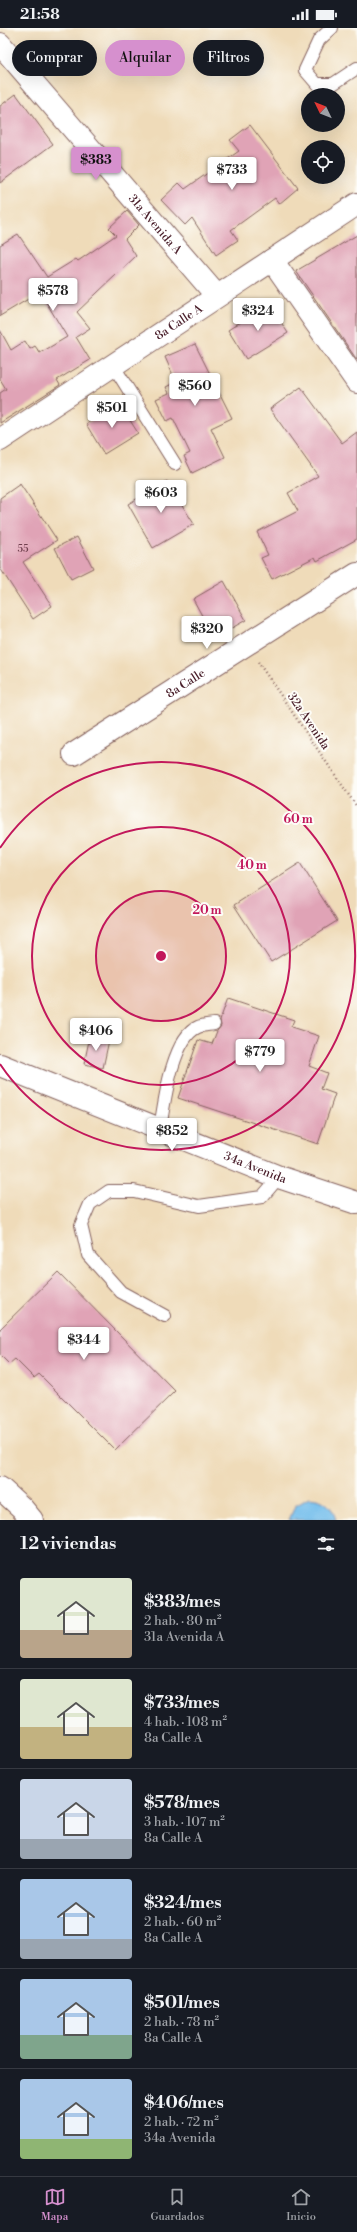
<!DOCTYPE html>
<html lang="es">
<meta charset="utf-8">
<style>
body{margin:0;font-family:"Libre Bodoni",serif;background:#20242c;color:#f1f3f6;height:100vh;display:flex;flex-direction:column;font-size:15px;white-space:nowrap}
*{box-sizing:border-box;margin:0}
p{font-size:13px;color:#9ea1a6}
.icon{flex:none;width:22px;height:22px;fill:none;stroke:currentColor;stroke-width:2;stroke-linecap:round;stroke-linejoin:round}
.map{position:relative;height:1492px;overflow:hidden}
.details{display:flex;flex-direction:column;background:#171b24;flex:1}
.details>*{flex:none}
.banner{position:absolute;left:12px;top:12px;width:333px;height:36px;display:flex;gap:8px}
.needle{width:26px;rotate:313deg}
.buttons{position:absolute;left:301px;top:60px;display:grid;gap:8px}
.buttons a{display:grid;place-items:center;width:44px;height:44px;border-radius:50%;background:#171b24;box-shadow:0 4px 16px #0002;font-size:20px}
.price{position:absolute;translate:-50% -34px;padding:0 9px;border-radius:4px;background:#fff;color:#222;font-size:13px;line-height:26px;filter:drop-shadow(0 1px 2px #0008)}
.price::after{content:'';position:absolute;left:50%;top:24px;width:12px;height:9px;margin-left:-6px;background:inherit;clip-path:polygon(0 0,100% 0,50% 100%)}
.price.on{background:#d690ce;color:#111}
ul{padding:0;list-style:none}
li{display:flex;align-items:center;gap:12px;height:100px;padding:0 20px}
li+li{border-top:1px solid #363941}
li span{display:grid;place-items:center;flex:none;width:112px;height:80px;border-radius:4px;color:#555}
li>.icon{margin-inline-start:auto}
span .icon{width:48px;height:48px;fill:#fffc;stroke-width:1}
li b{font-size:17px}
h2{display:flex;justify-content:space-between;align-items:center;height:48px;padding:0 20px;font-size:17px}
.chip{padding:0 14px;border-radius:18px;background:#171b24;box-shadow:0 4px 16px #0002;font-size:14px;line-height:36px}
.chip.on{background:#d690ce;color:#111}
.status{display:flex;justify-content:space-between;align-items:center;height:28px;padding:0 20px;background:#171b24;direction:ltr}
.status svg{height:11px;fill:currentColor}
.tabs{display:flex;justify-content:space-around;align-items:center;height:56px;border-top:1px solid #363941;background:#171b24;font-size:11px;color:#9ea1a6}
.tabs a{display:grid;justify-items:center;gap:2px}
.tabs .on{color:#d690ce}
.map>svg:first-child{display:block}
.water{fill:#73beec;stroke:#5e6e8c}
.building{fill:#e0a3b6}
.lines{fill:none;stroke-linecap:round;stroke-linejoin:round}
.service-casing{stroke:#84615d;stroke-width:14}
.minor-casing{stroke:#84615d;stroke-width:24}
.tertiary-casing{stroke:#84615d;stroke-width:24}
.path{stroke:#84615d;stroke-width:2.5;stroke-dasharray:1 3;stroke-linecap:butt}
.service{stroke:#fff;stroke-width:12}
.minor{stroke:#fff;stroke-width:22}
.tertiary{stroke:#fff;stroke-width:22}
.ring{fill:none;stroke:#c2185b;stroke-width:2}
.labels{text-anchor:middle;stroke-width:4;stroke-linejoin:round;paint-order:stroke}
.number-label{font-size:10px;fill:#70404e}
.street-label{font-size:12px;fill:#4a1f2b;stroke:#fdfcf7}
.centre{fill:#c2185b;stroke:#fdfcf7;stroke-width:2}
.ring-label{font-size:12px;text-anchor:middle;font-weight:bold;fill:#c2185b;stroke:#fdfcf7;stroke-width:4;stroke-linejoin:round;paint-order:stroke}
</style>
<div class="status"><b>21:58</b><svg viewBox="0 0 49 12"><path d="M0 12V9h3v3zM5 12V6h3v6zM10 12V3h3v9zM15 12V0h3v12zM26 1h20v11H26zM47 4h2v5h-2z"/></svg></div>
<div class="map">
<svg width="357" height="1492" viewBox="0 0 357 1492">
<rect width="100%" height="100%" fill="#fdfcf7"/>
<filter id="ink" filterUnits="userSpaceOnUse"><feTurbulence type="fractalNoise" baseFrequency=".025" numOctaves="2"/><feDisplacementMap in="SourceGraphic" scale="8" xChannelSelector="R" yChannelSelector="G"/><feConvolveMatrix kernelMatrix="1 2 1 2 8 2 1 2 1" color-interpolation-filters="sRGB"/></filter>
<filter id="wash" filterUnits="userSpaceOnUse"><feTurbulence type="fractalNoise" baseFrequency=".012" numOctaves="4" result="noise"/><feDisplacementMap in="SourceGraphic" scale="16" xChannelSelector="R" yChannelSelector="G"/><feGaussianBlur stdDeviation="0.9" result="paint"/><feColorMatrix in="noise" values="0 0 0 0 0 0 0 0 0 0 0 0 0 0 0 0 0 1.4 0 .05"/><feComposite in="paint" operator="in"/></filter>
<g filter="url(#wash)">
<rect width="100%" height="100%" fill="#efdbb9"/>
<!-- water -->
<path class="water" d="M309,1470C324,1471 332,1477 336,1492H289L295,1478Z"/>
<g id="blocks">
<!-- building -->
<g class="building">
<polygon points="16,66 53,116 0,155 0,78"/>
<polygon points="250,97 298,160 279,176 275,170 231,202 238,212 216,227 192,190 185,197 161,172 179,155 185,161 239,123 230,112"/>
<polygon points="127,183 139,197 125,211 136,228 77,284 90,300 76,309 90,332 57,352 60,357 0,395 0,365 6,361 0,351 0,302 11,322 25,313 30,321 35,318 40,325 67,309 40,264 0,288 0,217 18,206 47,249 76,231 78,233 116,207 109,200"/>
<polygon points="357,207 357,332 296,243"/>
<polygon points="269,276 288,305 246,331 228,302"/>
<polygon points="195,316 232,390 211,400 225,429 192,445 184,428 190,425 173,390 167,393 156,371 169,365 166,359 176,354 165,329"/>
<polygon points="301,359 342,415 357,404 357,511 317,533 315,529 272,551 261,530 268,527 257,504 298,483 288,465 318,448 270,381"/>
<polygon points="119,375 138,405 104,426 86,396"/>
<polygon points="167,453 194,496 153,520 128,476"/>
<polygon points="20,456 57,512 23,534 52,578 33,591 0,540 0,470"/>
<polygon points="77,509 93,540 71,551 55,520"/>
<polygon points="224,553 246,592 214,610 193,571"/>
<polygon points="300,835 337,893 271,934 234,877"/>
<polygon points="228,970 294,992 291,999 319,1008 309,1038 327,1045 321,1061 335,1066 318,1116 178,1070 198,1012 212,1016 217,1003 221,998 220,992"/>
<polygon points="90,1008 109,1012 103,1040 84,1036"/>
<polygon points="58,1244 175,1363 115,1422 39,1346 34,1350 15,1331 9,1336 0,1327 0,1301"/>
</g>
</g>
</g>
<g filter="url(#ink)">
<use href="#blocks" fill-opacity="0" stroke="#84615d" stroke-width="1"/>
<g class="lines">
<defs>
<g id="service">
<polyline points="332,0 319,12 305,42 317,56 333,56 357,40"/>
<polyline points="113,337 175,436"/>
<path d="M160,1101C164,1076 172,1010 198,999C203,997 209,997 214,996"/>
<polyline points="165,1288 121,1264 88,1227 81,1197 90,1176 109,1163 134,1163 199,1178 262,1169 279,1149"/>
</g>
<g id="minor">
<path id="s1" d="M0,16L217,268"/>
<polyline points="272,232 357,354"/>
<path id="s2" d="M0,412L357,176"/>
<path id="s3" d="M74,726L357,546"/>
<polyline points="0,1460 22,1480 32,1492"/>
</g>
<g id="tertiary">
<path id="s4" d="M0,1037L279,1149L357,1175"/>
</g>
</defs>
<!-- service casing -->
<use href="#service" class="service-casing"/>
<!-- minor casing -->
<use href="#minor" class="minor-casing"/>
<!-- tertiary casing -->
<use href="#tertiary" class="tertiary-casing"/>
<!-- path -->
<polyline class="path" points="258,634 357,779"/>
<!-- service -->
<use href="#service" class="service"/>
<!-- minor -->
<use href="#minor" class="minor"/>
<!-- tertiary -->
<use href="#tertiary" class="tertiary"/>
</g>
</g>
<!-- distance rings -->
<circle cx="161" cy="928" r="65" fill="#c2185b" fill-opacity=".12"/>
<g class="ring">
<circle cx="161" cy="928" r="65"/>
<circle cx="161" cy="928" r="129"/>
<path d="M0 820A194 194 0 1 1 0 1036"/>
</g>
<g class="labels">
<!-- number labels -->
<g class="number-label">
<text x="23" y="524">55</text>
</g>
<!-- street labels -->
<g class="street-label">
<text dy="4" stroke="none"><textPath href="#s1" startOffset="238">31a Avenida A</textPath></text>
<text dy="4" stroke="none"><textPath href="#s2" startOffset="214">8a Calle A</textPath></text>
<text dy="4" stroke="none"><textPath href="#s3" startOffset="132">8a Calle</textPath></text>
<text transform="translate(309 693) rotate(56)" y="4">32a Avenida</text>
<text dy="4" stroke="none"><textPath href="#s4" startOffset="275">34a Avenida</textPath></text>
</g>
</g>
<circle cx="161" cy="928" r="6" class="centre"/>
<g class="ring-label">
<text x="298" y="795">60 m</text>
<text x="252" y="841">40 m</text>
<text x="207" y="886">20 m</text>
</g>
</svg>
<div class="buttons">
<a><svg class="needle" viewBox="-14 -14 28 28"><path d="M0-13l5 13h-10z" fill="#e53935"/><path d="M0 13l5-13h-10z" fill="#9ea1a6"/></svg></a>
<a><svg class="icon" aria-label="locate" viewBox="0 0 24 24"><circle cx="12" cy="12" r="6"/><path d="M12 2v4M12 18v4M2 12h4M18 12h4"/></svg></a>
</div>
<b class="price on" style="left:96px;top:153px">$383</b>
<b class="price" style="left:232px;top:163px">$733</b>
<b class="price" style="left:53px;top:284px">$578</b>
<b class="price" style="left:258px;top:304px">$324</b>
<b class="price" style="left:195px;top:379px">$560</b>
<b class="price" style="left:112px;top:401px">$501</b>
<b class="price" style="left:161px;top:486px">$603</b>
<b class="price" style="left:207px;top:622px">$320</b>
<b class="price" style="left:96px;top:1024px">$406</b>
<b class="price" style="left:260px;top:1045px">$779</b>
<b class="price" style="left:172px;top:1124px">$852</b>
<b class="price" style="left:84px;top:1333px">$344</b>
<div class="banner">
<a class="chip">Comprar</a>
<a class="chip on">Alquilar</a>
<a class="chip">Filtros</a>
</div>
</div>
<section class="details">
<h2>12 viviendas<svg class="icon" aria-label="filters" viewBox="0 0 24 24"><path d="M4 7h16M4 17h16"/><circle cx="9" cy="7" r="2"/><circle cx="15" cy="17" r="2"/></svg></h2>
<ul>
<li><span style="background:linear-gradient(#dfe7d0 65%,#b9a48a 0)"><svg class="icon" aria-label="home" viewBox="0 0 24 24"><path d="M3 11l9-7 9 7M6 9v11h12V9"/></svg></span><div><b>$383/mes</b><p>2 hab. · 80 m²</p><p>31a Avenida A</p></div></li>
<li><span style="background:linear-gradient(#dfe7d0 60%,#c2b280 0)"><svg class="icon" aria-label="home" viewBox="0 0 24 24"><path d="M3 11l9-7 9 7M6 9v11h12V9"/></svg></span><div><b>$733/mes</b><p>4 hab. · 108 m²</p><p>8a Calle A</p></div></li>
<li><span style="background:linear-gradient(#c9d6e8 75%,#9aa5b1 0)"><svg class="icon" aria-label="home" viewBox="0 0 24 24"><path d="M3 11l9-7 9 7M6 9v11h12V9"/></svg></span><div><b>$578/mes</b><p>3 hab. · 107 m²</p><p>8a Calle A</p></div></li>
<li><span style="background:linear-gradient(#a9c7e8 75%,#9aa5b1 0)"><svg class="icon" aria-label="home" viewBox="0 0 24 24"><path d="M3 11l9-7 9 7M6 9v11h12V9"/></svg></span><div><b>$324/mes</b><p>2 hab. · 60 m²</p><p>8a Calle A</p></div></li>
<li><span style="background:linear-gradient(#a9c7e8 70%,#7fa58c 0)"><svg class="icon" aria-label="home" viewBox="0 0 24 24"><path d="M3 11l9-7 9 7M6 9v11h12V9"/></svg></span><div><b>$501/mes</b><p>2 hab. · 78 m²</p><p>8a Calle A</p></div></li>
<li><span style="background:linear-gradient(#a9c7e8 75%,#8fb573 0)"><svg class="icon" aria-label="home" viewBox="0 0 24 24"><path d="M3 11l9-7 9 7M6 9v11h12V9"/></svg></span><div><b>$406/mes</b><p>2 hab. · 72 m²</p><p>34a Avenida</p></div></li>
</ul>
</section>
<nav class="tabs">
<a class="on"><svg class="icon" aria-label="map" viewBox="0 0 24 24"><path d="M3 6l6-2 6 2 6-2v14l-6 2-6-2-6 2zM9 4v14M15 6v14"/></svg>Mapa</a>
<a><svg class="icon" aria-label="saved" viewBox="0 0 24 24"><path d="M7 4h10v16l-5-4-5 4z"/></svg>Guardados</a>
<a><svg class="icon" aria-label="home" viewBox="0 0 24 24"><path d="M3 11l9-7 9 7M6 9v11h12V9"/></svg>Inicio</a>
</nav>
